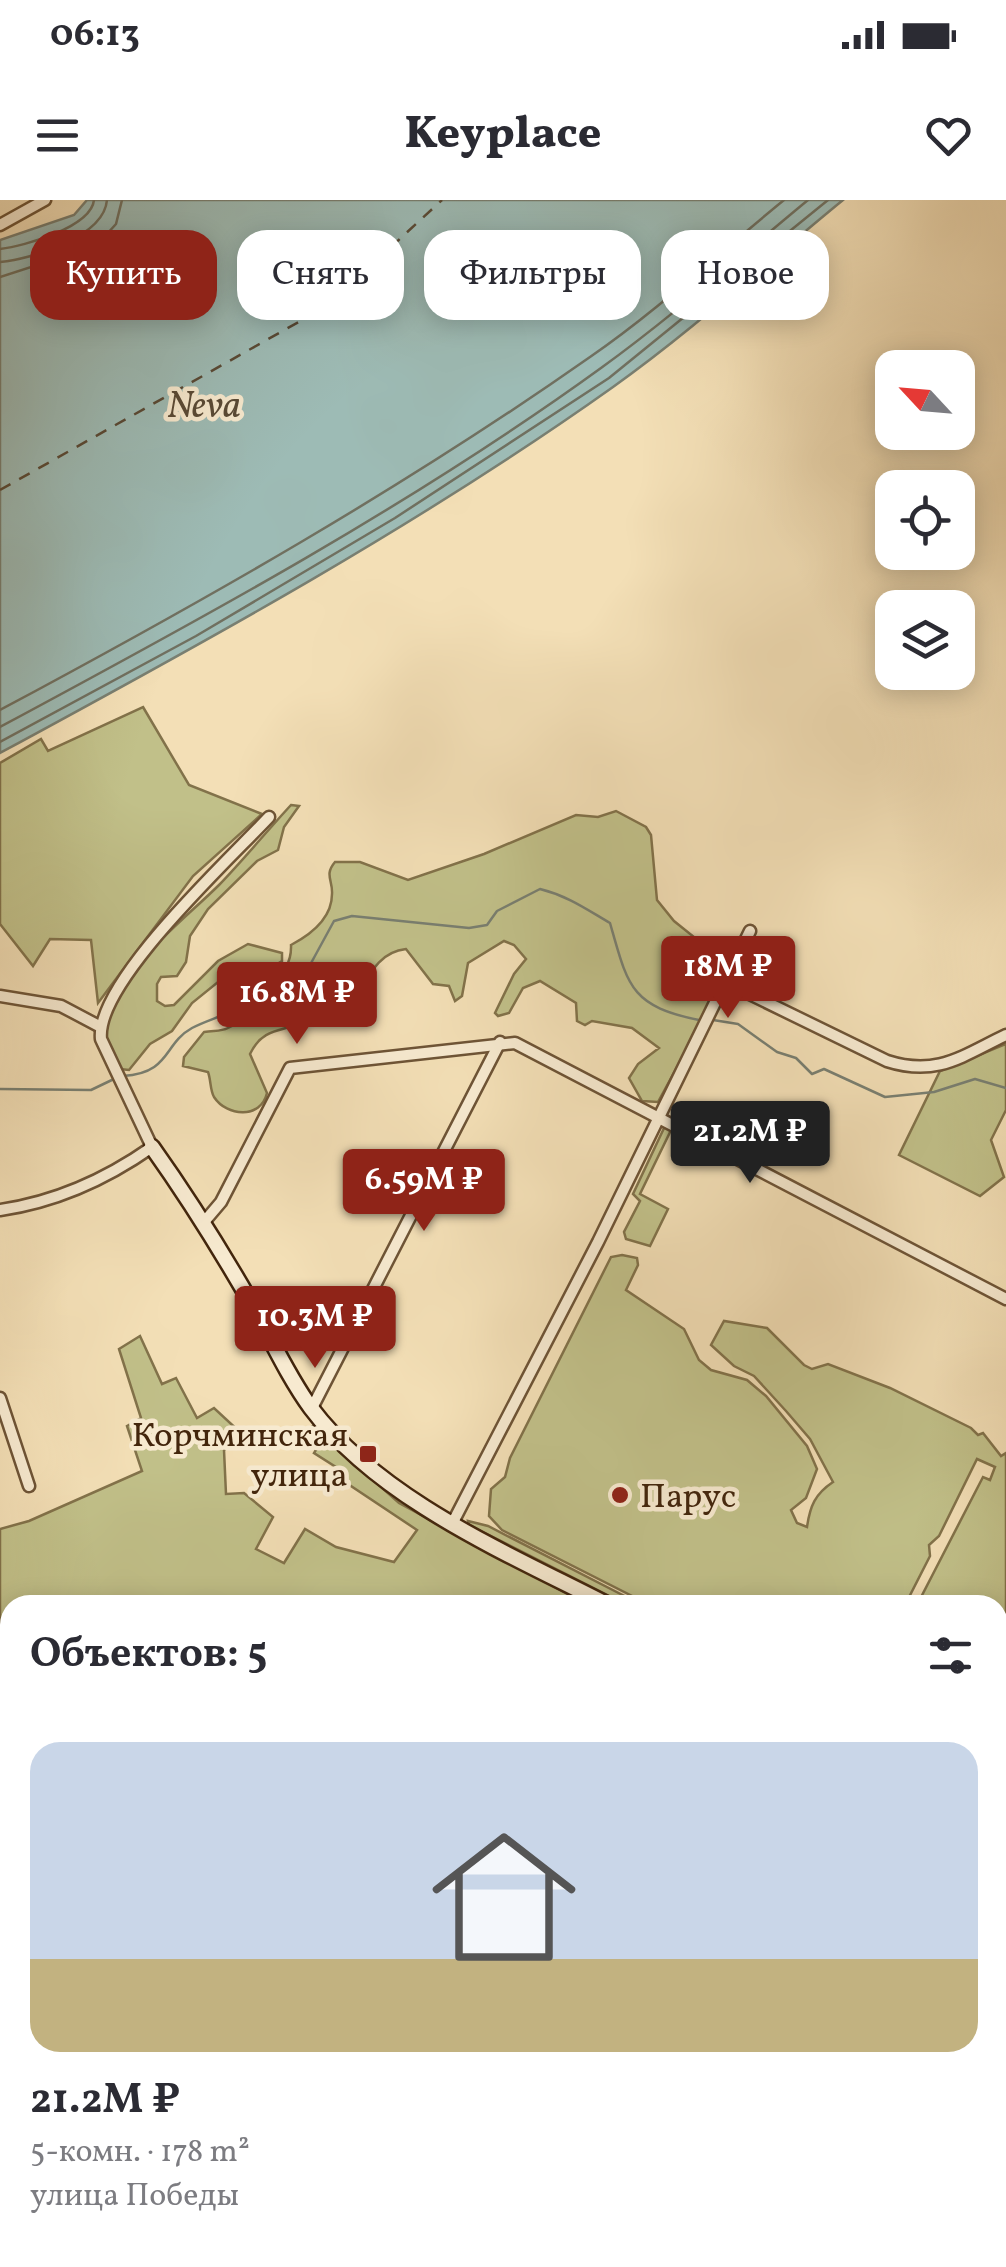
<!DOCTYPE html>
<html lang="ru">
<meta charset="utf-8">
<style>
body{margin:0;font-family:Vollkorn,serif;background:#f2f2f3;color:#2b2b33;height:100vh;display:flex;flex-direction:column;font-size:38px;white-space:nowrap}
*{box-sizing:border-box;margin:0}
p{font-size:32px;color:#7c7c81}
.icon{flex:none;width:55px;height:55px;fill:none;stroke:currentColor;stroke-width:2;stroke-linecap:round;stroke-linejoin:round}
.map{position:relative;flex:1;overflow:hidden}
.panel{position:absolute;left:0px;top:1395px;width:1008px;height:672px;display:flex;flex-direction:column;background:#fff;border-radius:30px 30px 0 0;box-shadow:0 5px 25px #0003}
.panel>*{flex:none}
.guide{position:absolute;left:30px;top:30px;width:948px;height:90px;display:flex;gap:20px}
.needle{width:65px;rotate:296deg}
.fabs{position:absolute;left:875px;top:150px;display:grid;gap:20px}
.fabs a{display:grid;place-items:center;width:100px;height:100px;border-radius:20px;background:#fff;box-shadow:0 5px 25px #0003;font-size:50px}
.price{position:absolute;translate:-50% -85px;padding:0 22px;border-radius:10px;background:#8f2418;color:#fff;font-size:32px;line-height:65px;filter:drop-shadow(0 2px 5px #0008)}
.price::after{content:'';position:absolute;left:50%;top:60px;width:30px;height:22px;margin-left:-15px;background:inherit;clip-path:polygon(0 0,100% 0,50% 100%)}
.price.active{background:#222;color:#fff}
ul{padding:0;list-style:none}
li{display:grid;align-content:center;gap:20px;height:530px;padding:0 30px}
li+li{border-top:2px solid #e1e1e2}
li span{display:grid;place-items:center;height:310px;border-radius:30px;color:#555}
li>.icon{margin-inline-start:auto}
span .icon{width:180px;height:180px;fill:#fffc;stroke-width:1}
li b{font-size:42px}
h2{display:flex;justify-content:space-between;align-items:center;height:120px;padding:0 30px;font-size:42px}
.chip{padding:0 35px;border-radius:30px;background:#fff;box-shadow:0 5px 25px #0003;font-size:35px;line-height:90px}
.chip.active{background:#8f2418;color:#fff}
.status{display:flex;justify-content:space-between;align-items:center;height:70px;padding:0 50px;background:#fff;direction:ltr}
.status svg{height:28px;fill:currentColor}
header{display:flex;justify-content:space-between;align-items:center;height:130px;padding:0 30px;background:#fff;font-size:45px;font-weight:800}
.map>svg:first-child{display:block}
.green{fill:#c1c089;stroke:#82724a;stroke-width:2.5}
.water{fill:#9dbbb5;stroke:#797f71;stroke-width:2.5}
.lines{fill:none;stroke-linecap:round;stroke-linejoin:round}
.shore{stroke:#707060;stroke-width:2.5}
.stream{stroke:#797f71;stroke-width:2.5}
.ferry{stroke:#594a36;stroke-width:2.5;stroke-dasharray:12 10;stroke-linecap:butt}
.street-casing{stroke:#6e5436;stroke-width:15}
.secondary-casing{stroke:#42250c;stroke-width:19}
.primary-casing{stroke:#42250c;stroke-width:20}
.street{stroke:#f7ead0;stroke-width:10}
.secondary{stroke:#f7ead0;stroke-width:14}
.primary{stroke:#eac07b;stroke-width:15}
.poi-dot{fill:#8f2418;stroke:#f7ead0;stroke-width:4}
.labels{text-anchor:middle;stroke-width:9;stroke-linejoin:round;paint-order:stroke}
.poi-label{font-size:35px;fill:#42250c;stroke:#f7ead0;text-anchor:end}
.water-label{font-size:38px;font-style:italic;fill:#594a36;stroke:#f7ead0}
</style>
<div class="status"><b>06:13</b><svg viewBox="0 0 49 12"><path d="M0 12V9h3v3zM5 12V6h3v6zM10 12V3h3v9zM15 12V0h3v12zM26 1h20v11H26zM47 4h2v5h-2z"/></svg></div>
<header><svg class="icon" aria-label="menu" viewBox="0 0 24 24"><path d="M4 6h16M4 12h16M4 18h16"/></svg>Keyplace<svg class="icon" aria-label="heart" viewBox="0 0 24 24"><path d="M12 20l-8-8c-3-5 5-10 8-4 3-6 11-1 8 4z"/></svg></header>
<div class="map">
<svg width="1006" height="2067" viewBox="0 0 1006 2067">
<rect width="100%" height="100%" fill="#f3dfb6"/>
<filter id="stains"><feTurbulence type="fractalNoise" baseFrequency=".002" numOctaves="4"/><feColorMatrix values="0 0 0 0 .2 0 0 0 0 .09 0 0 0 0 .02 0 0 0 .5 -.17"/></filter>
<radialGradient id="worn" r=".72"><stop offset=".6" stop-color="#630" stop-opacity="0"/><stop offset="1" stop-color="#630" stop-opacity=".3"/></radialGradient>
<!-- green -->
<g class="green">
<polygon points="143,507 189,585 262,614 193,676 98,803 91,740 50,739 33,766 0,724 0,563 41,539 48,551"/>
<path d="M291,605L299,606L284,627L278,650L257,661L208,709L190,736L186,762L177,776L161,777L157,784V801L165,806L174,805L218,761L248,744L282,753V761L274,766H249L218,782L192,803L172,831L150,844L129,870L120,869C113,855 103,843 105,827C112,774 183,721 219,685C244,659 267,631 291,605Z"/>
<path d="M616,611L646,627L651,635L657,700L674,721L694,737L719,773L706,814L658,902L642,901L629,878L638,864L659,848L632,828L592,821L585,825L577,821L576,803L540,781L523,788L509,813L498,816L495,813L514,774L526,759L514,745L504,741L468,763L462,796L455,801L449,786L433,784L406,749C369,753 365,794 342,816L325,821L309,817C292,834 265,822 250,854L267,893C261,919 227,917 214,897C210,890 211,880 208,872L183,866L184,857L204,832C213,830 220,832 228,828C244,820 251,805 262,792C275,776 292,771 291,745C310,735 332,719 332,694C333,680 324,675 335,662H360L408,680L484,654L576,615L598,617Z"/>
<polygon points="1006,844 1006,910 991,940 1004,977 980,996 899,955 940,871"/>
<polygon points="665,926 672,928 640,994 668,1009 650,1046 626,1039 624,1032 640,1001 633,994"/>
<path d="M622,1055L637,1058L638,1065L626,1090L684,1129L699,1160L711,1170L747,1180L766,1196L807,1246L817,1269L806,1298L791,1310L797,1323L807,1327C810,1306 815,1294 833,1282L810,1239L786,1211L754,1176L734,1166L711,1145L724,1121L767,1128L804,1165L812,1169L828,1164L890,1188L971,1228L978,1235L983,1233L1001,1256L1006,1253V1597L998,1593V1405H917L983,1277L990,1280L995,1267L977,1259L939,1336L929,1345L930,1356L905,1405H650L502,1330L489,1316L491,1289L505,1277L510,1258L611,1057Z"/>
<polygon points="140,1136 162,1184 176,1178 197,1218 214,1208 243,1235 224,1250 226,1294 244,1293 273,1317 256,1349 284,1363 305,1329 336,1347 394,1362 417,1330 336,1276 339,1269 314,1253 319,1245 306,1230 313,1226 320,1227 330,1241 326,1246 336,1247 399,1303 588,1405 10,1405 10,1801 0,1808 0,1329 29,1321 142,1271 127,1226 141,1218 119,1149"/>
<polygon points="468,1321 488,1326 642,1405 627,1405 469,1325"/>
<polygon points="109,2058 635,2058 628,2063 630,2067 104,2067"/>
</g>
<!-- water -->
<path class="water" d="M87,0H843C767,62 693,130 613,187C419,325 209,440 0,553V40L74,15Z"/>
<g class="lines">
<!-- shore -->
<g class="shore">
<path d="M0,49C25,46 91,27 94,0"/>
<path d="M0,62C32,59 104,37 107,0"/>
<polyline points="0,77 96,46 116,24 122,0"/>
<path d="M0,510C202,402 402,289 590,157C658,110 720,52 784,0"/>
<path d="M0,527C205,417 412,305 601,168C673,116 740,56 808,0"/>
<polyline points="0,542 196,436 395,318 609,178 828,0"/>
</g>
<!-- stream -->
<g class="stream">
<polyline points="713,820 738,824 777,852 796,858 812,874 824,869 885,897 934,892 975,879 1006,888"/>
<path d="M123,876C171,873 163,844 192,828C219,814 239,816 253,785L275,784L310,765L334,721L352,716L469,728L487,725L497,711L540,689C568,696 586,709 610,723C628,786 630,806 699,820"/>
<polyline points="0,889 91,890 116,878"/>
</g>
<!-- ferry -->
<polyline class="ferry" points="0,290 327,106 442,0"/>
<defs>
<g id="street">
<polyline points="0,25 45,0"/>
<path d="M725,782L887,861C937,877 962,856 1006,835"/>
<polyline points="0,796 61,806 99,826"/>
<path d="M0,1010C56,1002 105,980 152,947L101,839C95,783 229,660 269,617"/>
<polyline points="204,1022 221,1002 290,868 515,843 1006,1099"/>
<polyline points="0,1198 29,1286"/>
<polyline points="312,1208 500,842"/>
<polyline points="452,1324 598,1042 750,731"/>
<polyline points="0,1821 10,1815"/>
<polyline points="0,1963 10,1957"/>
<polyline points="0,2033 10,2052"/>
<polyline points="13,2058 18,2067"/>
<polyline points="100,2067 105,2058"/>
</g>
<g id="secondary">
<path d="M152,947C189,999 222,1052 254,1108C272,1141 289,1178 311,1208C380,1300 509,1354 608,1405"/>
<polyline points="998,1604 1006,1608"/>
</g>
<g id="primary">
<polyline points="998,1964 1006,1959"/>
<polyline points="998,1982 1006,1977"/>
<polyline points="998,2020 1006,2014"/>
<polyline points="834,2067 852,2058"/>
<polyline points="929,2067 944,2058"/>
</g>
</defs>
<!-- street casing -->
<use href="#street" class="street-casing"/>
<!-- secondary casing -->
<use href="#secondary" class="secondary-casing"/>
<!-- primary casing -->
<use href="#primary" class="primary-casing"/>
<!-- street -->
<use href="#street" class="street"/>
<!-- secondary -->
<use href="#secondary" class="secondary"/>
<!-- primary -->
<use href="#primary" class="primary"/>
</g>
<!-- markers -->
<g class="poi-dot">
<rect x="358" y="1244" width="20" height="20" rx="5"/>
<circle cx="620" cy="1295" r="10"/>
</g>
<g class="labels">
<!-- poi labels -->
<g class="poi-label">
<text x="348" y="1246">Корчминская<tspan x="348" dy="40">улица</tspan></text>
<text x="640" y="1307" text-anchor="start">Парус</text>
</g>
<!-- water labels -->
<g class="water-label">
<text x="204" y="217">Neva</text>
</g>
</g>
<rect width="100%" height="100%" filter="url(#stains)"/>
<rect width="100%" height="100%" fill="url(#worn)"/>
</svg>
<div class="fabs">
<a><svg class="needle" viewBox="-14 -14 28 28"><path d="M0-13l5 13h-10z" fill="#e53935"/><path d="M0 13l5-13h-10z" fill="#7c7c81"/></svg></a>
<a><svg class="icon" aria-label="locate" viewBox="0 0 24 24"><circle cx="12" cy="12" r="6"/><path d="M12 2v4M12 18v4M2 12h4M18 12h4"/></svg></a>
<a><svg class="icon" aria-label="layers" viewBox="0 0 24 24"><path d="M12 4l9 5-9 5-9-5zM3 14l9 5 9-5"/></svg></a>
</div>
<b class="price" style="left:728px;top:821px">18M ₽</b>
<b class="price" style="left:297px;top:847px">16.8M ₽</b>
<b class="price active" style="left:750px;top:986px">21.2M ₽</b>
<b class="price" style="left:424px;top:1034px">6.59M ₽</b>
<b class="price" style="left:315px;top:1171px">10.3M ₽</b>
<div class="guide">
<a class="chip active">Купить</a>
<a class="chip">Снять</a>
<a class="chip">Фильтры</a>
<a class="chip">Новое</a>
</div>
<section class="panel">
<h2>Объектов: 5<svg class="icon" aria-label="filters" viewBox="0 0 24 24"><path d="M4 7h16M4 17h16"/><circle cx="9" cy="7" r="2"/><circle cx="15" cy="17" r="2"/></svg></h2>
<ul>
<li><span style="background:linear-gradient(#c9d6e8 70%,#c2b280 0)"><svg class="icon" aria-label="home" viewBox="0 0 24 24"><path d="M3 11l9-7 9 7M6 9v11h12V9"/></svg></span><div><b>21.2M ₽</b><p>5-комн. · 178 m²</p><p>улица Победы</p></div></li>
</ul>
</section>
</div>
